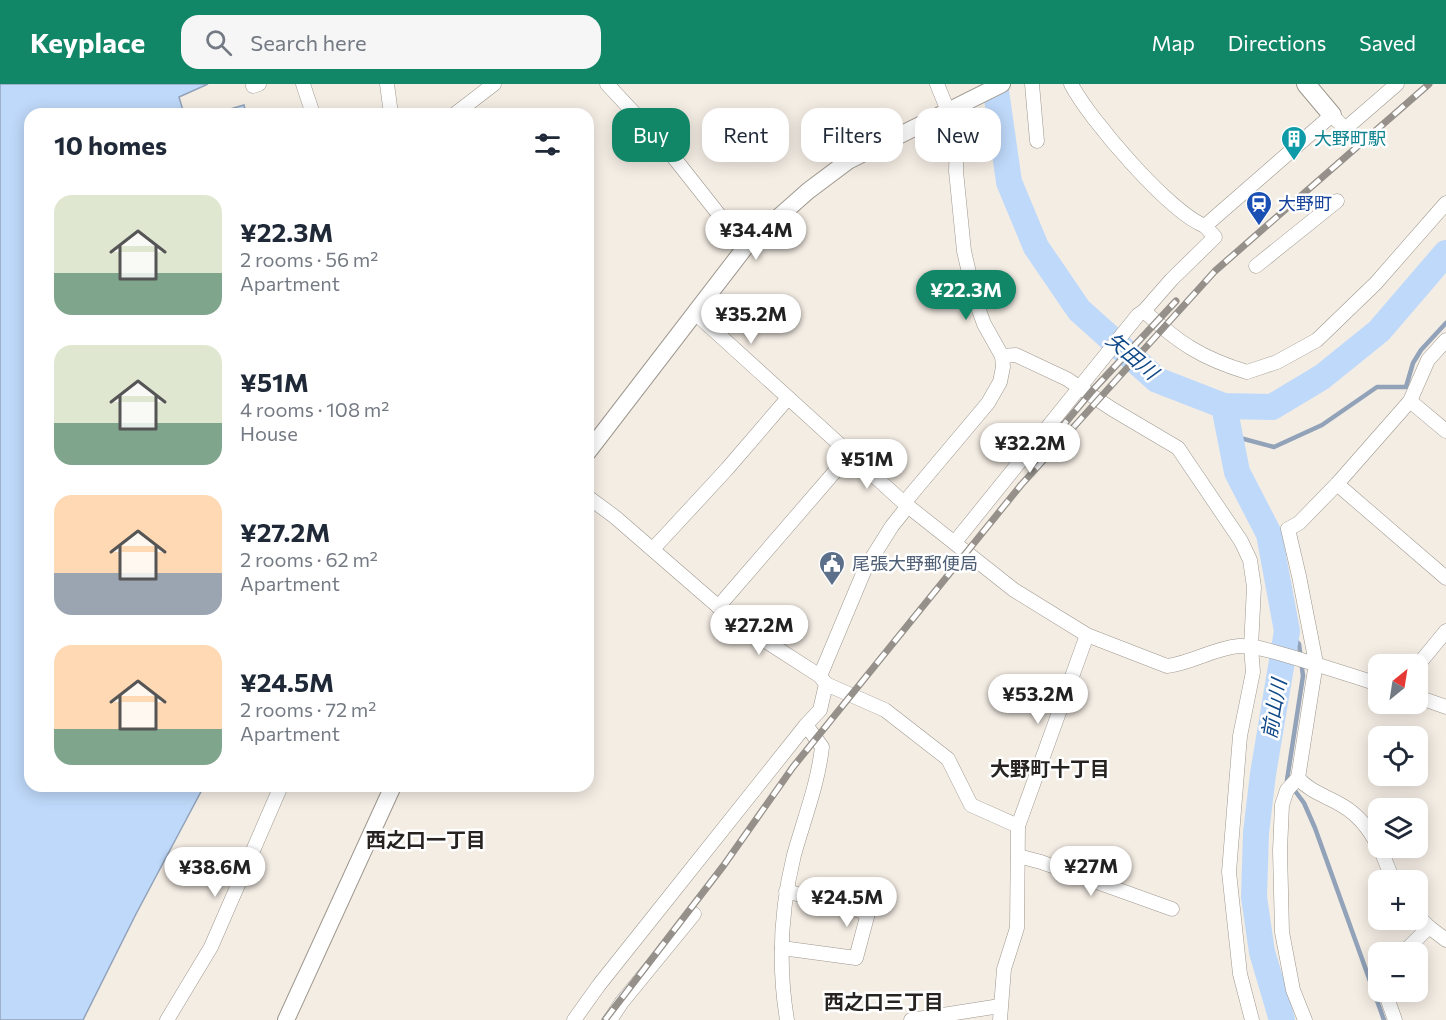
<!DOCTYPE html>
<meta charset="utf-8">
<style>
body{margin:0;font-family:Commissioner,"Noto Sans JP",sans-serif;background:#f6f6f7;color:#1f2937;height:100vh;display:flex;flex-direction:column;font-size:22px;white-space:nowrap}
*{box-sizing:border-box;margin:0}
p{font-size:20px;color:#747a83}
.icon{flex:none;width:33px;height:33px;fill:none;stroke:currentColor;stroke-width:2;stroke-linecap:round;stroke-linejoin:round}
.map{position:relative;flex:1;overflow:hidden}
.side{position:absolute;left:24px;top:24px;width:570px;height:684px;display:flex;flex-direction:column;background:#fff;border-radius:18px;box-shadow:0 3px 15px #0003}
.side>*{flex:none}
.banner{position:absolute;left:612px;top:24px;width:570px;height:54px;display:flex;gap:12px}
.needle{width:39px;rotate:30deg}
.buttons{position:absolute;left:1368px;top:570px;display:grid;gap:12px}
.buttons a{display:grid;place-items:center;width:60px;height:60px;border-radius:12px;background:#fff;box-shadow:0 3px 15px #0003;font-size:30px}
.price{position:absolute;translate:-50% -51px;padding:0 14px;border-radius:21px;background:#fff;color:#222;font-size:20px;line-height:39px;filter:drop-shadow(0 2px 3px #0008)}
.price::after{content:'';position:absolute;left:50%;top:36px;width:18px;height:14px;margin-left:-9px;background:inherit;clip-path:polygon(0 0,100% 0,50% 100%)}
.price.on{background:#118768;color:#fff}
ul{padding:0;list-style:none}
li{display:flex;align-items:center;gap:18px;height:150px;padding:0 30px}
li span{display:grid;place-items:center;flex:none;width:168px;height:120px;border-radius:18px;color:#555}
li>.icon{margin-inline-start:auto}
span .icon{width:72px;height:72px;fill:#fffc;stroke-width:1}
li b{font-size:26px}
h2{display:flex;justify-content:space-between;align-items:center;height:72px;padding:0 30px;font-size:26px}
.pill{padding:0 21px;border-radius:18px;background:#fff;box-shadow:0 3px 15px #0003;font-size:21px;line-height:54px}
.pill.on{background:#118768;color:#fff}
header{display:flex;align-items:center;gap:36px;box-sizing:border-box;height:84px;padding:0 30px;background:#118768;color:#fff}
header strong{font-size:28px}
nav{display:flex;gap:33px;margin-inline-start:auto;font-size:21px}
.search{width:420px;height:54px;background:#f6f6f7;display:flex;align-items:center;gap:15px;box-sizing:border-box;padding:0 21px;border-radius:18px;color:#747a83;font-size:22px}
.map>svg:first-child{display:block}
.water{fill:#bfd9fa;stroke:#91a2b9;stroke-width:1.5}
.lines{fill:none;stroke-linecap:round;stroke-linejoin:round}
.stream{stroke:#91a2b9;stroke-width:4.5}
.river{stroke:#bfd9fa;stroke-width:26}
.minor-casing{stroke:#9d978e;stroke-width:15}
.tertiary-casing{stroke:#9d978e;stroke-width:18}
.secondary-casing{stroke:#9d978e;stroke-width:20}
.minor{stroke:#fff;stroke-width:14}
.tertiary{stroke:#fff;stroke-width:16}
.secondary{stroke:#fff;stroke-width:18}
.rail-casing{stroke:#95908a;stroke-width:7}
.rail{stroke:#fff;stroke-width:4.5;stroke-dasharray:14;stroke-linecap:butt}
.labels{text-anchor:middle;stroke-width:5;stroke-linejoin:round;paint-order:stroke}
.culture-label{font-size:18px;fill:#0d838f;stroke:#fff;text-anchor:start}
.transit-label{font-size:18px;fill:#164399;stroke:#fff;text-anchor:start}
.service-label{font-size:18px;fill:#4e5e75;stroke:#fff;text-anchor:start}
.water-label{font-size:20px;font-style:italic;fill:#0e4887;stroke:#fff}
.neighbourhood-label{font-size:20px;font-weight:bold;fill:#262320;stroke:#fff}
</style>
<header>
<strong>Keyplace</strong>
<div class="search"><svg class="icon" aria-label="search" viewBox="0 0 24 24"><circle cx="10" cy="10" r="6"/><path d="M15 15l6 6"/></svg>Search here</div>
<nav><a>Map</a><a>Directions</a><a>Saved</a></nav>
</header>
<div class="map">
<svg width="1446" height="936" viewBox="0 0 1446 936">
<rect width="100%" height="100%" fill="#f4ede4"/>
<!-- water -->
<g class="water">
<polygon points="0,0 208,0 179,13 184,30 30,30 30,702 204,702 136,830 83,936 0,936"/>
<polygon points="244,21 246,30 213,30"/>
</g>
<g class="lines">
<!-- stream -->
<g class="stream">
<polyline points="1229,351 1274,363 1322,341 1377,303 1406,303 1413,279 1421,266 1446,239"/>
<polyline points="1287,547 1299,560 1303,592 1287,696 1304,719 1315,744 1384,936"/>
</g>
<!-- river -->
<g class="river">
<polyline points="995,0 1009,98 1036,163 1079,226 1157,296 1224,322 1272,323 1322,293 1379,247 1446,169"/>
<polyline points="1224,322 1237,388 1269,450 1287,547 1263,690 1256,749 1254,813 1262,868 1282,936"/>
</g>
<defs>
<g id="minor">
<polyline points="303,0 313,30"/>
<polyline points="387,0 391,30"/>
<polyline points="607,0 664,61 735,151 747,161"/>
<polyline points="1032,0 1037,57"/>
<path d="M1071,0C1089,35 1170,129 1205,142L1332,31L1345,45L1397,0"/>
<polyline points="253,2 259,0"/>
<polyline points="455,30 494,0"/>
<path d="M1205,142L1215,153L1172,195L1144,227C1179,259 1201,274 1247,288L1277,278L1317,256L1376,199L1446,119"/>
<polyline points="1256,182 1337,117"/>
<path d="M695,229L904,419L1014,506L1087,551L1167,582C1192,579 1214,564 1239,562C1254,561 1270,567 1285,571C1316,580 1347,590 1378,600"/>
<polyline points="1002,272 1016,271 1067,295 1112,325 1178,364 1241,457 1250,476 1254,503 1251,563 1253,588 1240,652 1229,788 1240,890 1252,936"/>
<polyline points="1410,317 1446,347"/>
<polyline points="1337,400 1446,494"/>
<path d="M588,413L615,433L736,538L820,592L826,600L820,626L806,641L822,663C818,700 804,735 794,771C781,824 778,881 787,936"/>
<polyline points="904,419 988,319 1000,298 1003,283 1002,272 984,240 975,215 964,167 956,87 957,61 948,27 937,0"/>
<polyline points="955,458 1138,231 1144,227"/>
<polyline points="653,465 727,385 788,314"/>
<polyline points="718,523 850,370"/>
<polyline points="1418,581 1446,547"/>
<polyline points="820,592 865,485 892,442 908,422"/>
<polyline points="826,600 885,626 948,675 971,721 1018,742"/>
<polyline points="1418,613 1446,623"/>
<polyline points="1298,694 1287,706 1282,721 1280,766 1282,848 1293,906 1305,936"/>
<path d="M1378,762C1370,746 1358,731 1343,722C1327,712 1310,708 1298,694L1316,579L1299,492L1288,445L1299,439L1337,400L1410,317L1428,276L1446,256"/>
<polyline points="1380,764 1393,796"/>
<polyline points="1018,772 1041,778 1172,825"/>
<polyline points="1418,832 1429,843"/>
<polyline points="782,864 856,874 868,829 786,807"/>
<polyline points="1404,868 1429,843 1446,856"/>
<polyline points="1385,908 1395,936"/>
<polyline points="167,936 211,863 281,702"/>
<polyline points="574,936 599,901 806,641"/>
<polyline points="610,936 622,918 694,830"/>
<polyline points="911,936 1000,922"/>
<polyline points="1000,936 1004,885 1017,844 1018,742 1087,551"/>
</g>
<g id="tertiary">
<polyline points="588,368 747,161 808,107 848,77 1002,0"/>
<polyline points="286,936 393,702"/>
</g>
<polyline id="secondary" points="1306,0 1332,31"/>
</defs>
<!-- minor casing -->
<use href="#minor" class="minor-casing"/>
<!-- tertiary casing -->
<use href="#tertiary" class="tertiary-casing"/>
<!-- secondary casing -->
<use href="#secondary" class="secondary-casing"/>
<!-- minor -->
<use href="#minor" class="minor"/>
<!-- tertiary -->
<use href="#tertiary" class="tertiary"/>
<!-- secondary -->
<use href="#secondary" class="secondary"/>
<defs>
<g id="rail">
<polyline points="1040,369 1092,307 1176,217"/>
<polyline points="605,936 724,781 793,683 1021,401 1215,187 1429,0"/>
</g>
</defs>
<!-- rail casing -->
<use href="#rail" class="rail-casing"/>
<!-- rail -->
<use href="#rail" class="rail"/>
</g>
<!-- icons -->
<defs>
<symbol id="building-pin" viewBox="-11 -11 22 30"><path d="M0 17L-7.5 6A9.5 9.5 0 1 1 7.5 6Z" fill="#0f9aa8" stroke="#fff"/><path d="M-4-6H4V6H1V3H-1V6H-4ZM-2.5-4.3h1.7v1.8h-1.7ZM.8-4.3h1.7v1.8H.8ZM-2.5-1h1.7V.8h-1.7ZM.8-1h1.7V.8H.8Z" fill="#fff"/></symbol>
<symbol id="station-pin" viewBox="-11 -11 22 30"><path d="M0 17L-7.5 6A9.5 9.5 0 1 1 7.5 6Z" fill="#1a4fb4" stroke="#fff"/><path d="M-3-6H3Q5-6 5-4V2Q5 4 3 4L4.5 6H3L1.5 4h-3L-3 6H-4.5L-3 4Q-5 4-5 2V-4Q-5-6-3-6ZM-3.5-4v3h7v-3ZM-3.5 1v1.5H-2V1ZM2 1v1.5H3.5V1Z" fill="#fff"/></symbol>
<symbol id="civic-pin" viewBox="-11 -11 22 30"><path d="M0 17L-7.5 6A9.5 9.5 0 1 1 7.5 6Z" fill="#5c6f8a" stroke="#fff"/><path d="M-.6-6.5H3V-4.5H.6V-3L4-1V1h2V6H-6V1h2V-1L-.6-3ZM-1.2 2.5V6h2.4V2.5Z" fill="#fff"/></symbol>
</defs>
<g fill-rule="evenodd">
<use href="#building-pin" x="1279" y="40" width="30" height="40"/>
<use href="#station-pin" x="1244" y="105" width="30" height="40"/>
<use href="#civic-pin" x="817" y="465" width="30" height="40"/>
</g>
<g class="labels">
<!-- culture labels -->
<g class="culture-label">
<text x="1314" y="61">大野町駅</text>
</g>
<!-- transit labels -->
<g class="transit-label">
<text x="1278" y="126">大野町</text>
</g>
<!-- service labels -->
<g class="service-label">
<text x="852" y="486">尾張大野郵便局</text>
</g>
<!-- water labels -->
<g class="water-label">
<text transform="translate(1132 272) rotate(40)" y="7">矢田川</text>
<text transform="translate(1274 625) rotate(-80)" y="7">前山川</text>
</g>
<!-- neighbourhood labels -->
<g class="neighbourhood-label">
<text x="1050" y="692">大野町十丁目</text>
<text x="426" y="763">西之口一丁目</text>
<text x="884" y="925">西之口三丁目</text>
</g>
</g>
</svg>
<div class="buttons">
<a><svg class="needle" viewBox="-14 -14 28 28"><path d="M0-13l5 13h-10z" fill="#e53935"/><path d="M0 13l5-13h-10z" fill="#747a83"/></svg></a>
<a><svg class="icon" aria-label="locate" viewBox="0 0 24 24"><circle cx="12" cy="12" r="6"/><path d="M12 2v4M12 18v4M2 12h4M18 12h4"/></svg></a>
<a><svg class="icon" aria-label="layers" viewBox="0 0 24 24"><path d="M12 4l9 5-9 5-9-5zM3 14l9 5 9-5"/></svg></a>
<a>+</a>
<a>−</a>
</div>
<b class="price" style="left:756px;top:177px">¥34.4M</b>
<b class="price on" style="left:966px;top:237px">¥22.3M</b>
<b class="price" style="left:751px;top:261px">¥35.2M</b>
<b class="price" style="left:1030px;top:390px">¥32.2M</b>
<b class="price" style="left:867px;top:406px">¥51M</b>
<b class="price" style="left:759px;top:572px">¥27.2M</b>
<b class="price" style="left:1038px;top:641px">¥53.2M</b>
<b class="price" style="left:1091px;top:813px">¥27M</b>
<b class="price" style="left:215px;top:814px">¥38.6M</b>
<b class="price" style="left:847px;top:844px">¥24.5M</b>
<div class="banner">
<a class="pill on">Buy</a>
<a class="pill">Rent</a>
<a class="pill">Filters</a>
<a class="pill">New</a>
</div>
<section class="side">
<h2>10 homes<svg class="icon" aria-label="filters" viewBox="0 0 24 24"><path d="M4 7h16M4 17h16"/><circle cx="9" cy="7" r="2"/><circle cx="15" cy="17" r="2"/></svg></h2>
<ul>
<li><span style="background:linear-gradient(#dfe7d0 65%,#7fa58c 0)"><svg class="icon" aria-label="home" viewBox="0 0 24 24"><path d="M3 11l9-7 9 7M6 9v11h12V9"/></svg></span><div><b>¥22.3M</b><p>2 rooms · 56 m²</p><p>Apartment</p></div></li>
<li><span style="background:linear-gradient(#dfe7d0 65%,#7fa58c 0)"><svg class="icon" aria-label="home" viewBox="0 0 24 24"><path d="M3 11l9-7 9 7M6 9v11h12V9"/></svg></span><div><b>¥51M</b><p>4 rooms · 108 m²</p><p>House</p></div></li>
<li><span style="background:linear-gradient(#ffd9b3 65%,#9aa5b1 0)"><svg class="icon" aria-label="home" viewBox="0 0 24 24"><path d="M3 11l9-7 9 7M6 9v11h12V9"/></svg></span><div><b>¥27.2M</b><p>2 rooms · 62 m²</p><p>Apartment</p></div></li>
<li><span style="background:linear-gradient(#ffd9b3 70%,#7fa58c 0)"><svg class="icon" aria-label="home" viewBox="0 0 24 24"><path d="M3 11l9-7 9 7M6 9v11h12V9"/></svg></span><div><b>¥24.5M</b><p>2 rooms · 72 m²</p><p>Apartment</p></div></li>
</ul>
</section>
</div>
